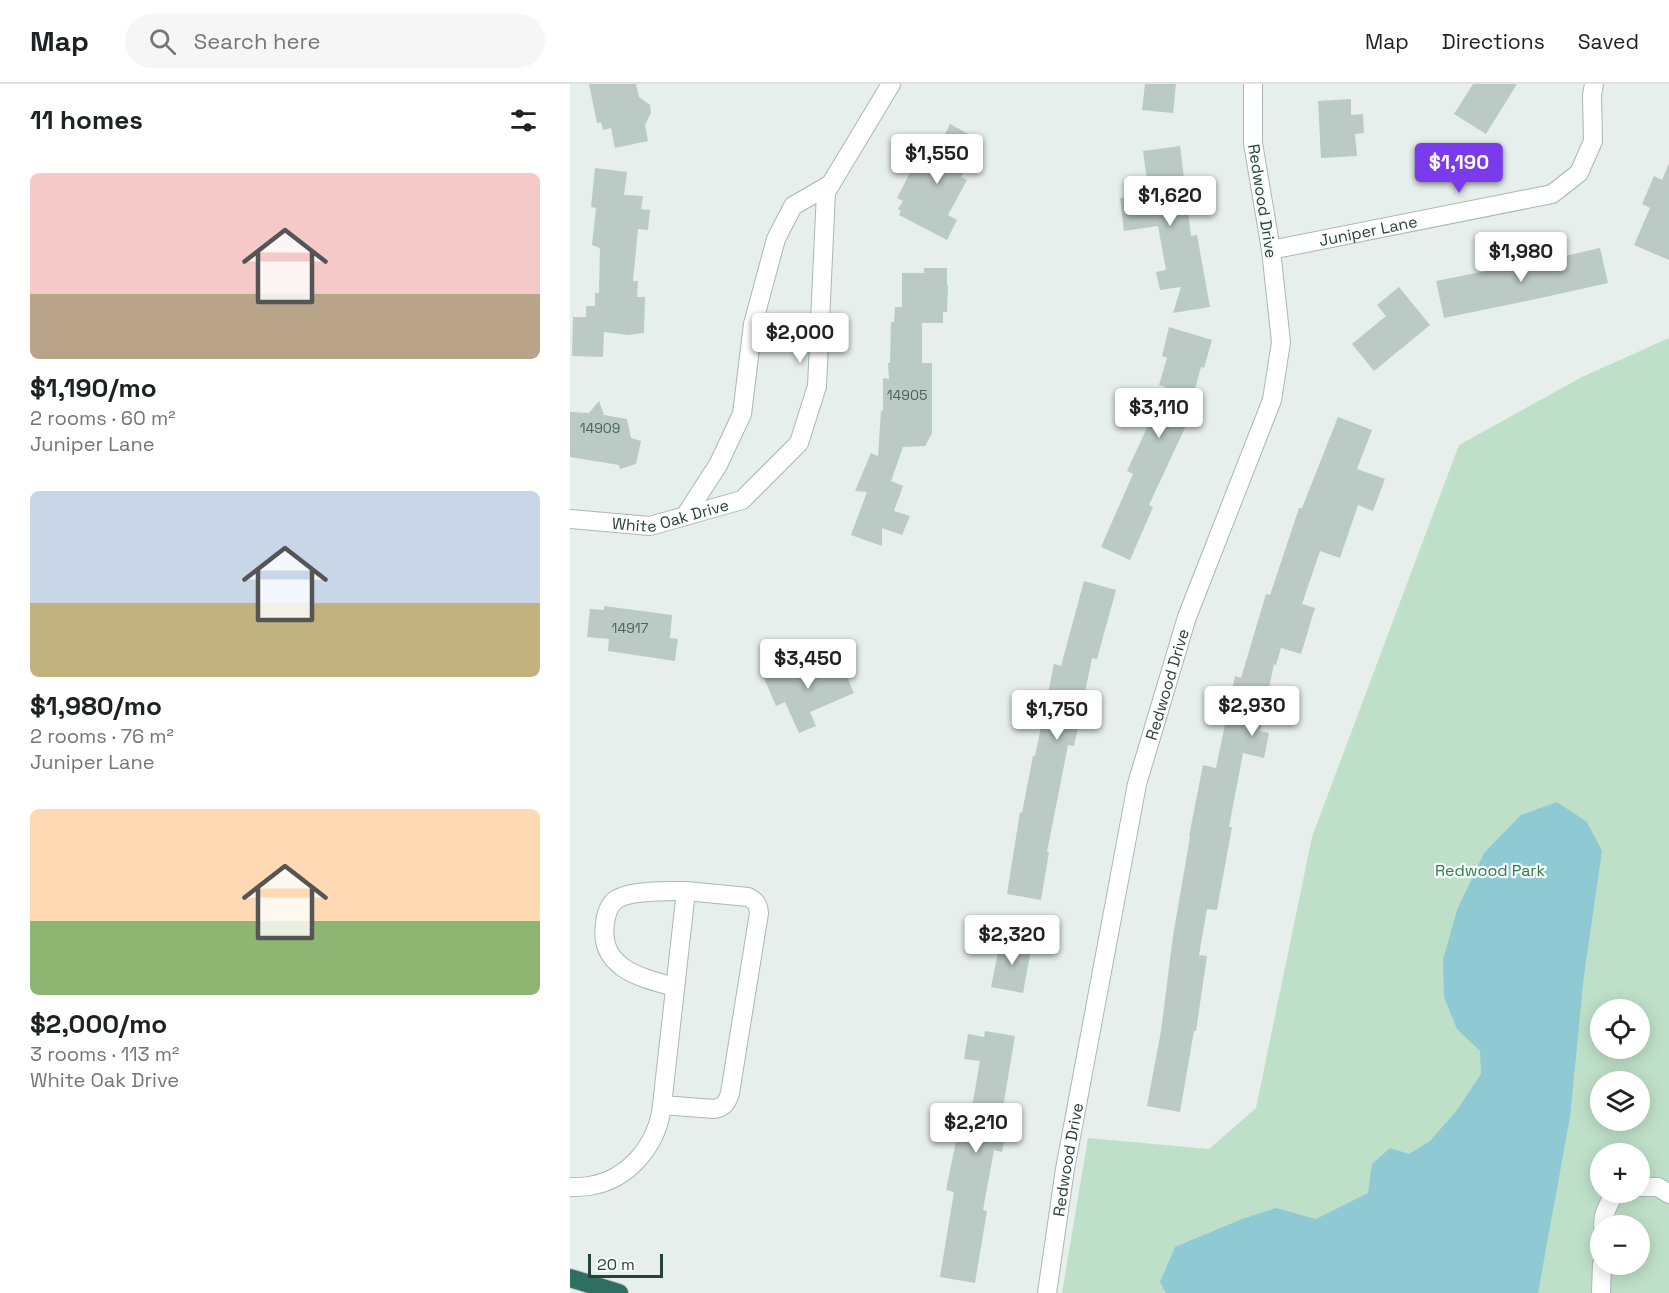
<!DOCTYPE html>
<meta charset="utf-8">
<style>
body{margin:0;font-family:"Space Grotesk",sans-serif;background:#f6f6f6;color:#202124;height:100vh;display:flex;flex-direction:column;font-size:22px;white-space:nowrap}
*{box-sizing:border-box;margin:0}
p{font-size:20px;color:#757577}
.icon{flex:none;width:33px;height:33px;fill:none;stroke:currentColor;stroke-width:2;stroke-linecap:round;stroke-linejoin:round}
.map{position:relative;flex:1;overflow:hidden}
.sheet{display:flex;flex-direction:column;background:#fff;width:570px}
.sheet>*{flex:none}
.buttons{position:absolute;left:1020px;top:915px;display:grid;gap:12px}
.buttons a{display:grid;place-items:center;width:60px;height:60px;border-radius:50%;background:#fff;box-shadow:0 3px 15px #0003;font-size:30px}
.scale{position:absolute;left:18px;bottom:15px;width:75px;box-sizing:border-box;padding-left:6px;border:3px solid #24423a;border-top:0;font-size:16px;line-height:21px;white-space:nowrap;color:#24423a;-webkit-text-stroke:4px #f7fbf9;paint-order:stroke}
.price{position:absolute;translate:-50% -51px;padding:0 14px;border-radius:6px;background:#fff;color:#222;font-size:20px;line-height:39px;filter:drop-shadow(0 2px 3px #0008)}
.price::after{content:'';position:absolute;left:50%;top:36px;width:18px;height:14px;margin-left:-9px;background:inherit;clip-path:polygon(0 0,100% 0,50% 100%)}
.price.current{background:#7c3aed;color:#fff}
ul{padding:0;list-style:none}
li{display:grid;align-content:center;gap:12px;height:318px;padding:0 30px}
li span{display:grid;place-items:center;height:186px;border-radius:9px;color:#555}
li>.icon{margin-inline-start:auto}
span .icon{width:108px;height:108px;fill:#fffc;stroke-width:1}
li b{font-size:26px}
h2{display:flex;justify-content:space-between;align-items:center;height:72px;padding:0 30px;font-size:26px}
header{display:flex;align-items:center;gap:36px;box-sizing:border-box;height:84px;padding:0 30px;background:#fff;border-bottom:2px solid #e0e0e0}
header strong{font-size:28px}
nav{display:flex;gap:33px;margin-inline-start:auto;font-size:21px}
.search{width:420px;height:54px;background:#f6f6f6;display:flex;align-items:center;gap:15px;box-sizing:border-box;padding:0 21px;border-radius:33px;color:#757577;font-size:22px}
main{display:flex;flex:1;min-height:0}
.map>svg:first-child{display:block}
.green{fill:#bfe0c8;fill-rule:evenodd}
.water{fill:#8ec9d4}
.building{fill:#bbcac4}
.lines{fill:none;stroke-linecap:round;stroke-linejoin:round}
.minor-casing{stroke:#a8b8b2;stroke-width:20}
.highway-casing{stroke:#c2cac8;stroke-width:20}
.minor{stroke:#fff;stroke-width:18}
.highway{stroke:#2f6f62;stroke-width:18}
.labels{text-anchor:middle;stroke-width:4.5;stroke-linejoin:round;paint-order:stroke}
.number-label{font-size:14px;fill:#4a645c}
.street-label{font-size:16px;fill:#24423a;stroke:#f7fbf9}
.park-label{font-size:16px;fill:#2d7a4b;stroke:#f7fbf9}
</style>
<header>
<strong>Map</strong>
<div class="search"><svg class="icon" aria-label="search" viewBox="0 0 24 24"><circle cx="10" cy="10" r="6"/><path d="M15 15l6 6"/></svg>Search here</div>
<nav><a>Map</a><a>Directions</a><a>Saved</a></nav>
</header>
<main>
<section class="sheet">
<h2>11 homes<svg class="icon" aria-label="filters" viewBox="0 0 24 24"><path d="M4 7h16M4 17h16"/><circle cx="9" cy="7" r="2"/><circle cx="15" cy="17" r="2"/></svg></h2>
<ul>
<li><span style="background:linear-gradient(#f6c9c9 65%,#b9a48a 0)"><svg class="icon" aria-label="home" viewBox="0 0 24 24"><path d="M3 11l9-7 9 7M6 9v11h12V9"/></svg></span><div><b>$1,190/mo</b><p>2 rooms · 60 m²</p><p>Juniper Lane</p></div></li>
<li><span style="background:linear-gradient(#c9d6e8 60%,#c2b280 0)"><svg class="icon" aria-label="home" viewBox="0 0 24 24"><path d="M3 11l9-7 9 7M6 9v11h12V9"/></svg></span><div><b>$1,980/mo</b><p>2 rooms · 76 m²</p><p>Juniper Lane</p></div></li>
<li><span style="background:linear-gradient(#ffd9b3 60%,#8fb573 0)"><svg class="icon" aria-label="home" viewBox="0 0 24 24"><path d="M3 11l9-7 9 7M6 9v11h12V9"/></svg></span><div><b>$2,000/mo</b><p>3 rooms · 113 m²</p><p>White Oak Drive</p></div></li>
</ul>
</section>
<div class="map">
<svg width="1099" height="1209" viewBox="0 0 1099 1209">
<rect width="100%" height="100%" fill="#e6efeb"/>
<!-- green -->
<path class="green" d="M1099,254V1209H492L518,1054L639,1065L686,1024L742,753L889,361L1012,293ZM1030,926H1070V964H1030ZM1030,998H1070V1036H1030ZM1030,1070H1070V1108H1030ZM1030,1142H1070V1180H1030Z"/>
<!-- water -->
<polygon class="water" points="987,718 1017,738 1032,767 1014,891 1000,1033 968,1209 596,1209 590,1198 605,1163 672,1135 706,1124 746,1135 798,1109 802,1080 820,1064 839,1070 860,1057 887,1026 911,990 910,967 887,945 874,913 873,876 887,826 914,769 951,731"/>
<!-- building -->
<g class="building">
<polygon points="19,0 66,0 69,13 80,21 81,29 75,41 78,57 45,64 41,44 33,46 31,38 27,39"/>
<polygon points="575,0 606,0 603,29 572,26"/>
<polygon points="903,0 947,0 916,50 884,30"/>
<polygon points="781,15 781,31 793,30 794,49 785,50 787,72 751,74 748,17"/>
<polygon points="380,40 406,54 391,82 395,84 391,93 397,96 378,131 387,136 377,156 329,131 331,127 328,125 333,117 327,114 347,75 358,81 360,77 362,78"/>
<polygon points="610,62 621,152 627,151 640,223 603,229 611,203 590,206 586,188 596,186 588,142 554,147 550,114 579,110 573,67"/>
<polygon points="1099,79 1099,176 1064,161 1080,124 1072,120 1084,92 1092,96"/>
<polygon points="25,84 57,88 54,111 73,112 71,125 80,126 78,146 68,145 63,197 68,197 67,213 75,213 74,249 59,251 34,248 33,273 2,272 3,233 16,233 16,222 25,222 25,209 29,209 30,164 22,161 26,124 21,123"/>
<polygon points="1030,164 1038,199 966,215 874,234 866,197 936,183 937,185"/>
<polygon points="354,184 377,184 377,201 378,201 377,228 373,228 373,239 352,239 352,279 362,279 362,349 355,362 333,363 321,397 333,402 324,427 340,432 332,451 312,444 312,462 281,451 297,408 285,407 301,369 308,372 311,326 313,327 313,294 319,295 318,279 320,279 321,238 324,238 325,223 332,223 332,189 354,189"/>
<polygon points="829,203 860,241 804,287 782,260 816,232 807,221"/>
<polygon points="599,243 642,256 634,284 631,283 617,334 619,335 579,421 583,423 560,476 531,463 563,390 557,387 596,303 589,301 597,274 592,272"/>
<polygon points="29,317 34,331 57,335 61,354 71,357 66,380 50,385 49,381 0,373 0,328 19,329"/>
<polygon points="768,333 802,346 787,385 815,395 803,427 788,421 770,474 750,467 732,520 745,524 731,570 711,564 706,581 704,580 690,647 699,649 694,674 673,669 659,743 662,743 647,826 637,825 629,871 637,872 626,947 624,947 610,1028 577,1022 591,947 603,852 620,753 619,752 633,681 646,684 665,592 671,594 696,510 700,511 729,424 732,424"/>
<polygon points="514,497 546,506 527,575 522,574 504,662 498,661 477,768 479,768 471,816 437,810 450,728 452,729 463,672 465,672 484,580 491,582"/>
<polygon points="34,522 102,531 100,554 108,555 105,577 38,567 39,555 17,553 20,525 34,526"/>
<polygon points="269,575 284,609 240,628 246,642 229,649 215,618 206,622 194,594 229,576 234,589"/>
<polygon points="431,854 462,860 453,909 421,903"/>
<polygon points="415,947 445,952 431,1035 438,1036 432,1068 424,1066 413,1126 417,1127 405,1199 370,1193 384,1108 376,1106 386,1057 374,1055 380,1025 401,1029 410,977 394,975 398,950 414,953"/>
</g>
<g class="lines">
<defs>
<g id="minor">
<path id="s1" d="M701,166L982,110L1009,89L1023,57L1022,11L1024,0"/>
<polyline points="115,432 148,381 172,330 183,240 206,155 223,122 261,100"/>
<path id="s2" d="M0,435L80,442L172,416L229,359L247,302L256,108L321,0"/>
<path d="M105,903C71,894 28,884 35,839C36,831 39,820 47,815C62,806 98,807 116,807"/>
<path d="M0,1103C6,1103 13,1103 19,1102C59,1096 88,1060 92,1021L116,807L178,813C186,817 188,820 189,829L160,1009C157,1019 154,1023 144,1025L92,1021"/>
<polyline points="1070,1103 1088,1103 1099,1110"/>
<polyline points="1033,1142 1034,1131 1042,1113 1050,1108"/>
<path id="s3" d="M477,1209L495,1085L567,700L617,533L702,316L711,258L701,166L683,59V0"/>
<polyline points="1031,1209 1032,1180"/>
</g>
<polyline id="highway" points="0,1194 49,1209"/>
</defs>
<!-- minor casing -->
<use href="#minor" class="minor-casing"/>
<!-- highway casing -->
<use href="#highway" class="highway-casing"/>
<!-- minor -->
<use href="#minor" class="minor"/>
<!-- highway -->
<use href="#highway" class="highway"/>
</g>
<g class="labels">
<!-- number labels -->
<g class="number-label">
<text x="337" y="316">14905</text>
<text x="30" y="349">14909</text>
<text x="60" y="549">14917</text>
</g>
<!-- street labels -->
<g class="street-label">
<text transform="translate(693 117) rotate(81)" y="6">Redwood Drive</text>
<text dy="6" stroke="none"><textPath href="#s1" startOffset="99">Juniper Lane</textPath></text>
<text dy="6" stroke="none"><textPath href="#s2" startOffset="102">White Oak Drive</textPath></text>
<text dy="6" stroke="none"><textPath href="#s3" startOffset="621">Redwood Drive</textPath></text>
<text dy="6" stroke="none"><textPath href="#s3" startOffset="135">Redwood Drive</textPath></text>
</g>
<!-- park labels -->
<g class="park-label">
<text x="920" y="792">Redwood Park</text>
</g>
</g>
</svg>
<div class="buttons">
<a><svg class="icon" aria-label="locate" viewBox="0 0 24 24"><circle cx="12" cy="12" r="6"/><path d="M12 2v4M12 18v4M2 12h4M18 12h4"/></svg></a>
<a><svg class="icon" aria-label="layers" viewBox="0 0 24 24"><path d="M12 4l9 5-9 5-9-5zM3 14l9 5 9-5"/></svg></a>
<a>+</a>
<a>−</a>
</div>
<div class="scale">20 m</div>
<b class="price" style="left:367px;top:101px">$1,550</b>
<b class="price current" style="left:889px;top:110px">$1,190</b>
<b class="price" style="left:600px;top:143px">$1,620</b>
<b class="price" style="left:951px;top:199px">$1,980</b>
<b class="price" style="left:230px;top:280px">$2,000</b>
<b class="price" style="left:589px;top:355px">$3,110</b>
<b class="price" style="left:238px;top:606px">$3,450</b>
<b class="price" style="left:682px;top:653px">$2,930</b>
<b class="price" style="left:487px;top:657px">$1,750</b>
<b class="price" style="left:442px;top:882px">$2,320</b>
<b class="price" style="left:406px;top:1070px">$2,210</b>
</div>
</main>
